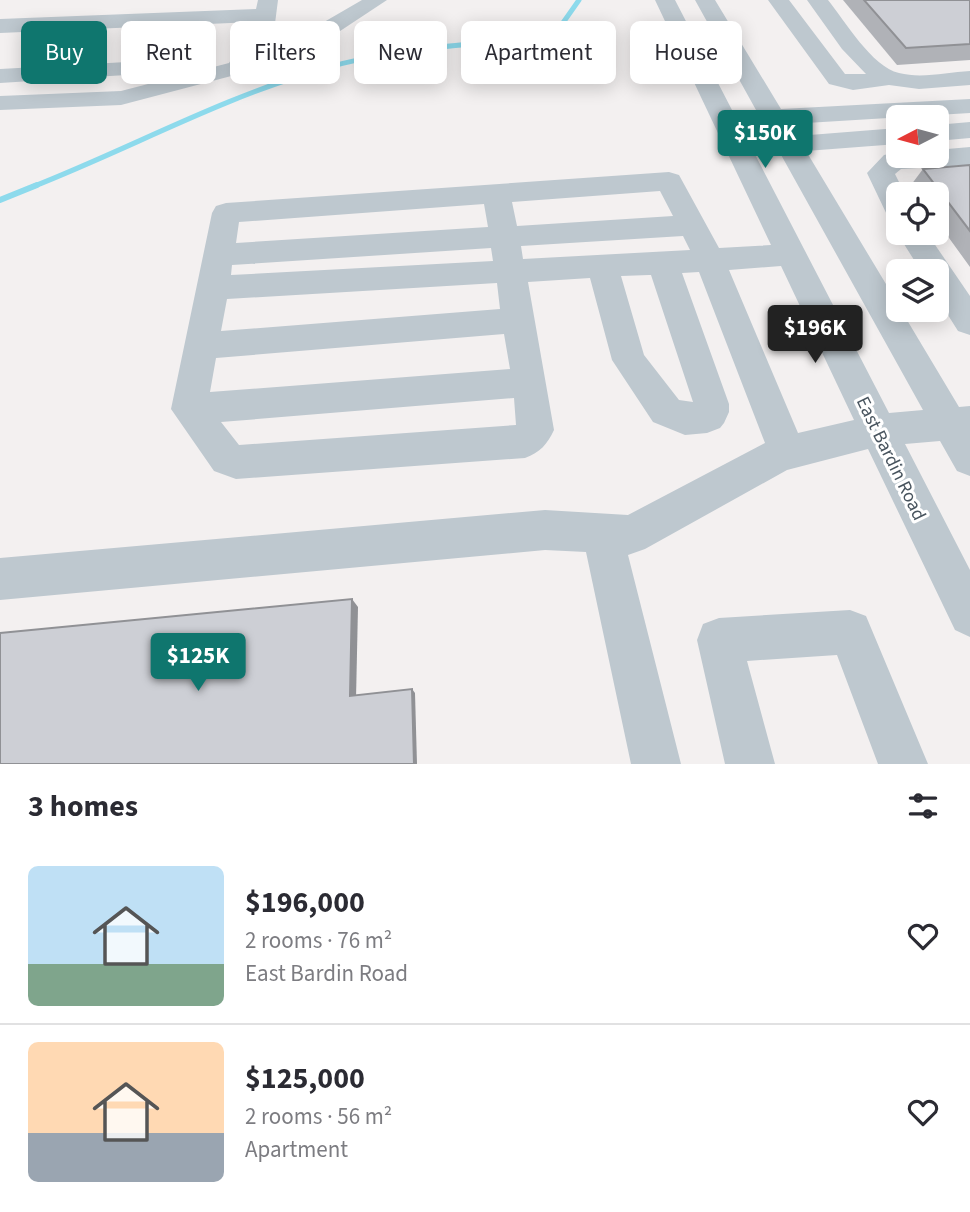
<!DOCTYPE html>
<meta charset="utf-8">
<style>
body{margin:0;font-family:"Source Sans 3",sans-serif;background:#f2f2f3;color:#2b2b33;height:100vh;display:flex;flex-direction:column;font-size:26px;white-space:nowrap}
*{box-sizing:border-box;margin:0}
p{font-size:23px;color:#7c7c81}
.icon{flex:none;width:38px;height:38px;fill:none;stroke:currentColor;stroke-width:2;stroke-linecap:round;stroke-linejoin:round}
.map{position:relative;height:764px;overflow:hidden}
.panel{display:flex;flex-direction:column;background:#fff;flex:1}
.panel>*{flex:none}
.guide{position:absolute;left:21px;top:21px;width:929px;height:63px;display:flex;gap:14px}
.needle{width:46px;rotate:264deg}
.fabs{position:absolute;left:886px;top:105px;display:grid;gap:14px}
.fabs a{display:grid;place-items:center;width:63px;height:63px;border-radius:10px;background:#fff;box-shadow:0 4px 18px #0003;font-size:35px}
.price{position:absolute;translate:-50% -60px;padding:0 16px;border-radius:7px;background:#0f766e;color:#fff;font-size:23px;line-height:46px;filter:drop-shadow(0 2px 4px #0008)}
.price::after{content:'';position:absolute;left:50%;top:42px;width:21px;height:16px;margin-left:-10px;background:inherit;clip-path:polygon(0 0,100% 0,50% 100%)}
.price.on{background:#222;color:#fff}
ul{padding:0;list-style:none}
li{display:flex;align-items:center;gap:21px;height:175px;padding:0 28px}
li+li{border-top:2px solid #e1e1e2}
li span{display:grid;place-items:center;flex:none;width:196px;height:140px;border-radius:10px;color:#555}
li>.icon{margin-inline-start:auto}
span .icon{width:84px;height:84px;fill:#fffc;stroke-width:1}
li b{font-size:30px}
h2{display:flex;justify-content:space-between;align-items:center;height:84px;padding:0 28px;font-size:30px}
.tag{padding:0 24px;border-radius:10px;background:#fff;box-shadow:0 4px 18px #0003;font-size:24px;line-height:63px}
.tag.on{background:#0f766e;color:#fff}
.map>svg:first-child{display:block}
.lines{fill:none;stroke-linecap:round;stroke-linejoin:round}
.stream-far1{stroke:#8ddaec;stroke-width:5}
.stream{stroke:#8ddaec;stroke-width:6}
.minor{fill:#bec8cf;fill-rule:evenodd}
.wall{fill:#b0b2b7}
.shaded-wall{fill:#909195}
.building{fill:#cdcfd5;stroke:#909195;stroke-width:2}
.labels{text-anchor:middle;stroke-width:6;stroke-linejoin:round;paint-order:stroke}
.street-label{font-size:19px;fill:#48545e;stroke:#fff}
</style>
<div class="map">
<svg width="970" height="764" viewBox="0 0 970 764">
<rect width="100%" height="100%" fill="#f3f0f0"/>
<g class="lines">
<!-- stream-far1 -->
<path class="stream-far1" d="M32,187C129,149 221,98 322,69C397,47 476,44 553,37L579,0"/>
<!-- stream -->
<polyline class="stream" points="0,200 37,185"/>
<!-- minor -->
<g class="minor">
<polygon points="258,0 278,0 272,47 312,29 362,0 387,0 328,39 266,67 121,105 0,110 0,96 121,91 229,63 232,58 248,56 254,22 0,33 0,19 256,9"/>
<path d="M655,0H675L889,413L923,410L780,153L760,152L756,146L760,140L771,138L764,125L744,123L740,118L744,113L756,110L695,0H715L781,109L970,99V113L790,124L797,136L898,128V144L806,151L898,304V310H901L959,407L970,406V476L957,471L940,441L905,444L970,570V637L955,630L868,449L787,470L645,549L628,555L681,764H631L586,552L545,550L0,600V558L545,510L628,515L765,443L699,272L682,273L729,404V412L724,423L720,428L707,433L685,435L653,422L612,360L590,278L528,282L554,430C547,445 540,452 525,458L236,479L214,471L171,409L212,213L216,206L226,203L669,172L679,175L719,248L771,245ZM660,191L673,216L517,226L512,202ZM484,204L488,227L236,243L239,222ZM683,236L690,250L523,259L521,246ZM491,248L493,261L231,275L232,265ZM781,266L854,420L798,433L729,270ZM649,275H651L693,402L679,400L644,355L621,276ZM497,283L500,309L221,331L227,299ZM504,334L510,369L210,392L216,358ZM514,398L516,425L239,445L221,422Z"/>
<path d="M768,0H789L845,74H866L842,49L807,0H828C845,21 872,67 899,73C922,79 947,72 970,71V85L919,89L889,85L853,90L829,84Z"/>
<polygon points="181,59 189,61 193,66 189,71 0,83 0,69"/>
<polygon points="970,122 970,138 936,141 936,125"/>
<polygon points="970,147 970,165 901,169 895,174 905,194 898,194 898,220 888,217 867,173 884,155 898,152 898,156 936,156 936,150"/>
<polygon points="897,233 927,233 970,296 970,335 958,331 936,296 936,271 921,271"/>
<polygon points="850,610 866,616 928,764 878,764 837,655 747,661 775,764 725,764 697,640 703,624 719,618"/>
</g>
</g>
<!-- wall -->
<g class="wall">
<polygon points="843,0 970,0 970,60 897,65"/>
<polygon points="970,165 970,267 936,220 936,194 917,194 911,185 923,169"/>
</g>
<!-- shaded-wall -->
<g class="shaded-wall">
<polygon points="352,599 358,607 356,699 350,696"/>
<polygon points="412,689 415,693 417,764 414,764"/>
</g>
<!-- building -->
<g class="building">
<polygon points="864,0 970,0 970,44 906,48"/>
<polygon points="970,165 970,231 923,169"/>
<polygon points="352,599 350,696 412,689 414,764 0,764 0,633"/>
</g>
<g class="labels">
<!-- street labels -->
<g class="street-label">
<text transform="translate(892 458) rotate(64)" y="7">East Bardin Road</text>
</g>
</g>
</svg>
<div class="fabs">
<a><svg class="needle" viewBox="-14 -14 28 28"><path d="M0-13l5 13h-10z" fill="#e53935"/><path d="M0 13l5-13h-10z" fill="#7c7c81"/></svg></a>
<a><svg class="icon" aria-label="locate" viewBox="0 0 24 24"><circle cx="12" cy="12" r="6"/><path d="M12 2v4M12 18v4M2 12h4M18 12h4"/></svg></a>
<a><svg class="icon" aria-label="layers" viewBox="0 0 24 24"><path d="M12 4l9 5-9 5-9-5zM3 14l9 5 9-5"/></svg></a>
</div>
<b class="price" style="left:765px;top:170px">$150K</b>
<b class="price on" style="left:815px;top:365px">$196K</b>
<b class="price" style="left:198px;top:693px">$125K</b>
<div class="guide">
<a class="tag on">Buy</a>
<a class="tag">Rent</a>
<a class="tag">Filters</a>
<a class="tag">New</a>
<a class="tag">Apartment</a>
<a class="tag">House</a>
</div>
</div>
<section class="panel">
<h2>3 homes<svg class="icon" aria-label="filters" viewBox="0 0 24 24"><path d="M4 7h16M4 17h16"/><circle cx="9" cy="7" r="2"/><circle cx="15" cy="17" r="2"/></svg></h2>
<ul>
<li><span style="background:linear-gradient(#bfe0f5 70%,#7fa58c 0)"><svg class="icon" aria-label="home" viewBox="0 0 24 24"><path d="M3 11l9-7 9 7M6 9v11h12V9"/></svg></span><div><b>$196,000</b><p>2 rooms · 76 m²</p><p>East Bardin Road</p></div><svg class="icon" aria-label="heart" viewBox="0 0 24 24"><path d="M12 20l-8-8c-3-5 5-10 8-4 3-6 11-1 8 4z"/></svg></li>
<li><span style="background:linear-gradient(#ffd9b3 65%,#9aa5b1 0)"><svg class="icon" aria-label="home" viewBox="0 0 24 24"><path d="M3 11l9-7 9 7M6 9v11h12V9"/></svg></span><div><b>$125,000</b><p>2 rooms · 56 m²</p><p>Apartment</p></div><svg class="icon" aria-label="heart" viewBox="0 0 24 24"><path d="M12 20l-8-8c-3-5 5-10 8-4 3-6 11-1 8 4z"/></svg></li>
</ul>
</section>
